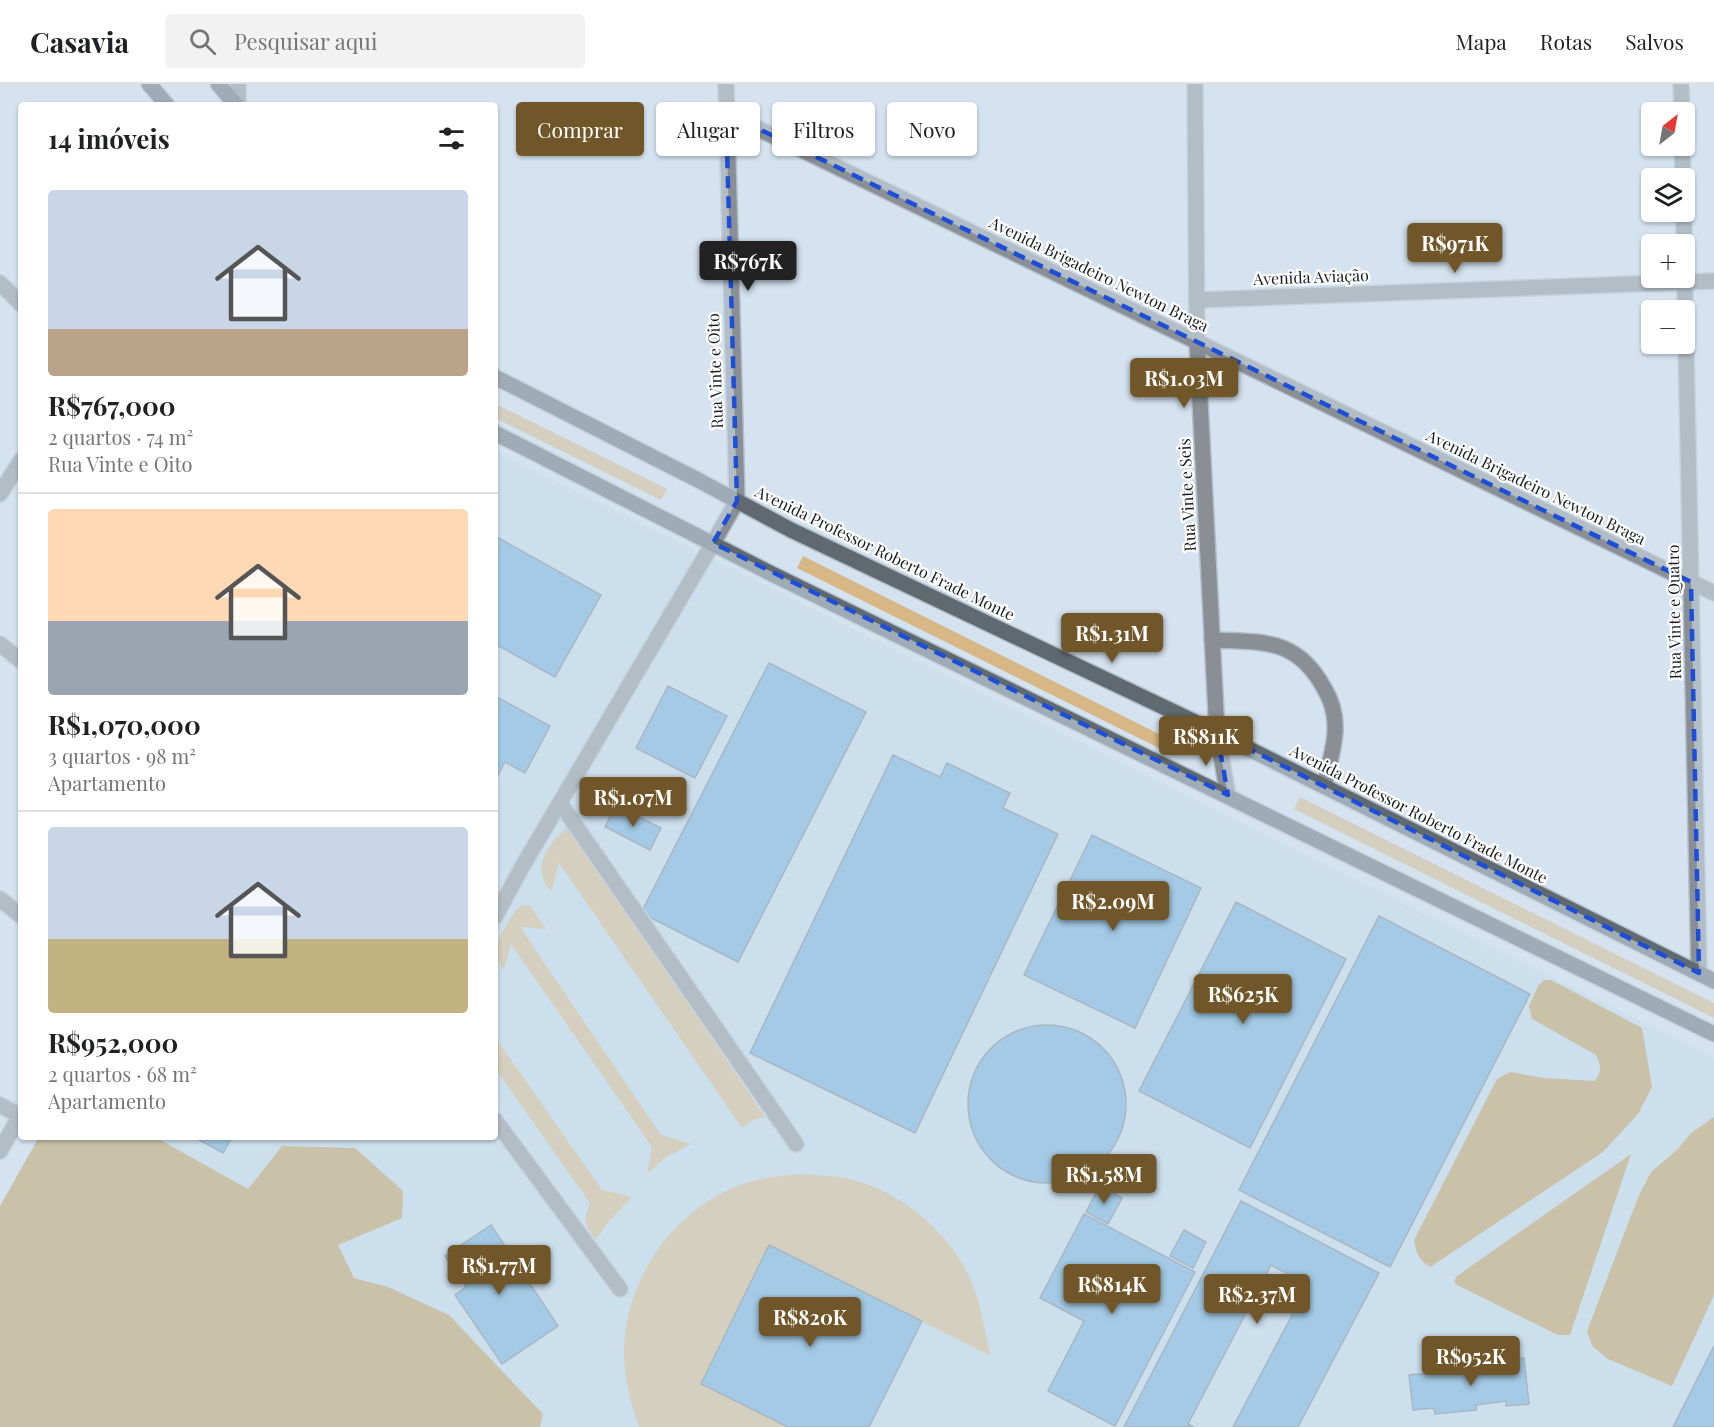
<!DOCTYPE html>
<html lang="pt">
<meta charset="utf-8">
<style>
body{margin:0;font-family:"Playfair Display",serif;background:#f2f2f2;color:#202124;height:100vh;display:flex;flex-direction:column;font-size:22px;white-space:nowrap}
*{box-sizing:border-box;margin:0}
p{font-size:20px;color:#757577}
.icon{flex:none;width:33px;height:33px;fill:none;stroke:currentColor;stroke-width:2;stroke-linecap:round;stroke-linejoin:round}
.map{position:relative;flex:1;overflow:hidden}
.drawer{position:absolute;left:18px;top:18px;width:480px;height:1038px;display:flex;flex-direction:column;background:#fff;border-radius:6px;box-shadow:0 2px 4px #0004}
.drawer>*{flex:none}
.top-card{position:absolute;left:516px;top:18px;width:570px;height:54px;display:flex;gap:12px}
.needle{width:39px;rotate:31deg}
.fabs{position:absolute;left:1641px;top:18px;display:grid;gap:12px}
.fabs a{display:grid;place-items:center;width:54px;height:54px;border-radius:6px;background:#fff;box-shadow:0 2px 4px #0004;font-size:30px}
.price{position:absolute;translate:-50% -51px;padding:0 14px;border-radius:6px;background:#705628;color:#fff;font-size:20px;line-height:39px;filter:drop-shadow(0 2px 3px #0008)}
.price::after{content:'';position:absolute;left:50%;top:36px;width:18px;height:14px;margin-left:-9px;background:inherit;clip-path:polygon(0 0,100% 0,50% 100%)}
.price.selected{background:#222;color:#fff}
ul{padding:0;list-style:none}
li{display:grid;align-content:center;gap:12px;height:318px;padding:0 30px}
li+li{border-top:2px solid #e0e0e0}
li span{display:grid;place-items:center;height:186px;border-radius:6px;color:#555}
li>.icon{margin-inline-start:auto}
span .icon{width:108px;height:108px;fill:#fffc;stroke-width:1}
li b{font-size:26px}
h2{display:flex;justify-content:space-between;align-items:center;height:72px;padding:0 30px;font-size:26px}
.pill{padding:0 21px;border-radius:6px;background:#fff;box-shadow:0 2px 4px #0004;font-size:21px;line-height:54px}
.pill.selected{background:#705628;color:#fff}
header{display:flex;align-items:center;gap:36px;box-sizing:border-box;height:84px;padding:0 30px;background:#fff;border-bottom:2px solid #e0e0e0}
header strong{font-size:28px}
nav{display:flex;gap:33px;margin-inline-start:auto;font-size:21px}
.search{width:420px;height:54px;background:#f2f2f2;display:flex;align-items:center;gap:15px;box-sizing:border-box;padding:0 21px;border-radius:6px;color:#757577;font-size:22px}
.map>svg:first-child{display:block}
.built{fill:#c4d9ea}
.green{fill:#d6b785}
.forest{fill:#be9856}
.building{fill:#6aabda;stroke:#74818c;stroke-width:1.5}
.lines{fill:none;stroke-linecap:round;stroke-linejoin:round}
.lane-casing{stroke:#b2bfca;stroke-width:18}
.street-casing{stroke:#b2bfca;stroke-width:18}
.secondary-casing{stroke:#b2bfca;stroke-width:18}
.lane{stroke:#898f94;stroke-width:15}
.street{stroke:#898f94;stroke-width:15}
.secondary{stroke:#606970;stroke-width:15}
.marked{fill:none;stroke:#1d4ed8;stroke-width:4.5;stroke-dasharray:12 8;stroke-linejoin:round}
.labels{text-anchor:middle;stroke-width:4.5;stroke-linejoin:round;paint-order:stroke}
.street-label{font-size:16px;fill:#171c21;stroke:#fff}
</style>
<header>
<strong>Casavia</strong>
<div class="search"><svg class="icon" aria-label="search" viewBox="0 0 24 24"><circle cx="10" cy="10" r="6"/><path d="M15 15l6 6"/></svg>Pesquisar aqui</div>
<nav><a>Mapa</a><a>Rotas</a><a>Salvos</a></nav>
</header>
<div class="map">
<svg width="1714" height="1343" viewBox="0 0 1714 1343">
<rect width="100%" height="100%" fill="#d4e3ef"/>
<!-- built -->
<polygon class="built" points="495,367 1714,974 1714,1343 0,1343 0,1122 39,1053 495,1053"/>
<!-- green -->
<g class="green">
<polygon points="496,320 667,405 661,416 495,334"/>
<polygon points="803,472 1167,654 1161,665 797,484"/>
<polygon points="1300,713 1714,919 1714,934 1294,725"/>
<path d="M569,743L765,1033L751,1037L742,1044L559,779L551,808C548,803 543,797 542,791C538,773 555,752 569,743Z"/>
<path d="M522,821L530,822L546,845L520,843L661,1051L691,1060L663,1075L647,1090L652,1063L511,860L504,886C501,882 496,877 495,873C492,862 513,826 522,821Z"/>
<path d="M495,953L602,1106L632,1113L608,1138L596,1156C584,1140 583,1138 590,1119L495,984Z"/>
<path d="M798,1090C818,1091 837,1091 857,1097C904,1111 948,1148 969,1192C981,1218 984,1245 991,1272L769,1161L701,1300L788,1343H639C630,1317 623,1291 624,1263C627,1192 674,1126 740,1101C759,1094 778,1092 798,1090Z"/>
</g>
<!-- forest -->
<g class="forest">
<path d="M1544,896H1551L1642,944L1652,1003L1638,1030L1603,1068L1430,1183C1419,1176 1416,1169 1414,1156L1497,995L1510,988L1544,994L1595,997C1602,987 1601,982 1596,971L1532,935L1529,922L1538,902Z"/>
<polygon points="1714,1033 1714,1211 1672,1302 1608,1275 1592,1262 1587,1247 1639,1111 1651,1088 1677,1066 1690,1050"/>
<polygon points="39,1053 155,1053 248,1105 282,1062 355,1064 403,1107 402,1134 338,1161 354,1194 388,1203 449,1231 543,1330 540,1343 0,1343 0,1122"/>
<polygon points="1631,1070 1570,1251 1558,1251 1457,1201 1454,1197 1457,1192"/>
</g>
<!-- building -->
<g class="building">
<polygon points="495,452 601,511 555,593 495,560"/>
<polygon points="769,579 866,628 738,878 641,829"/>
<polygon points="668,602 727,632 695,694 636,664"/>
<polygon points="495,612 550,642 525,689 505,678 496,695"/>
<polygon points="893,671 940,693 947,679 1010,709 1003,724 1058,750 915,1049 750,969"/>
<polygon points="616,721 661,744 650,766 605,743"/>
<polygon points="1092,751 1201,804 1135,944 1024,891"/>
<polygon points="1236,818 1346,875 1250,1064 1139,1007"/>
<polygon points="1379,832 1530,910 1390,1183 1239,1106"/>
<circle cx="1047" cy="1020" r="79"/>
<polygon points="194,1053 232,1053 223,1069"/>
<polygon points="1100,1101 1122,1114 1108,1140 1086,1128"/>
<polygon points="1241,1117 1379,1189 1298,1343 1233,1343 1308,1201 1271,1181 1188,1340 1194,1343 1124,1343"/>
<polygon points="1084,1130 1195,1188 1115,1342 1048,1307 1084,1237 1040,1214"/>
<polygon points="491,1141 558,1242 502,1280 455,1211 466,1203 445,1172"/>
<polygon points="1184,1146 1206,1158 1193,1184 1170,1172"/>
<polygon points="769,1161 922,1237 869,1343 788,1343 701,1300"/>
<polygon points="1714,1262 1714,1343 1673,1343"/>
<polygon points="1524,1274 1529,1320 1506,1322 1506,1317 1476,1321 1476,1326 1435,1330 1434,1324 1413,1326 1409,1291 1487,1283 1486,1277"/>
</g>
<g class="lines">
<defs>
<g id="lane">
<path d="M1212,556C1263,558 1297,554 1324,604C1332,617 1336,632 1335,648C1334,666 1328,685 1324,702"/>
<polyline points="560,719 796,1060"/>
<polyline points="495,833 522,783 713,459"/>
<polyline points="495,1036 620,1205"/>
</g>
<g id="street">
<polyline points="238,0 238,21"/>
<polyline points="1195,0 1197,258 1217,649 1228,711"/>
<polyline points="1681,0 1682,28"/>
<polyline points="726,29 1714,509"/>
<polyline points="1682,62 1683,94"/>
<polyline points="1684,128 1684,160"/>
<polyline points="1684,165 1699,889"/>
<polyline points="0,199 21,220"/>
<polyline points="1197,216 1714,197"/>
<polyline points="0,410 21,376"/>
<polyline points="713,459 737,417 726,0"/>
<polyline points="0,560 21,577"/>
<polyline points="0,815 21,832"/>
<polyline points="0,1021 20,1032"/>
<polyline points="0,1067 21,1030"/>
</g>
<g id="secondary">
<polyline points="149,0 167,21"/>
<polyline points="218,0 236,21"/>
<polyline points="495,293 698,396 791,446 1193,637 1714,897"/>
<polyline points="495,349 772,490 1714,950"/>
</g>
</defs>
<!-- lane casing -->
<use href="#lane" class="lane-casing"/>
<!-- street casing -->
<use href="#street" class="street-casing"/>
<!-- secondary casing -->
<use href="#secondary" class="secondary-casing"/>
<!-- lane -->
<use href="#lane" class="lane"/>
<!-- street -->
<use href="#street" class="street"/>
<!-- secondary -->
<use href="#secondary" class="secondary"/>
</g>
<!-- marked area -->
<path d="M0 0H1714V1343H0ZM726,29L1691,498L1699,889L1217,649L1228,711L713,459L737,417Z" fill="#d4e3ef" fill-opacity=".55" fill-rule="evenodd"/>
<path class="marked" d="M726,29L1691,498L1699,889L1217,649L1228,711L713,459L737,417Z"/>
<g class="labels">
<!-- street labels -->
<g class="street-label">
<text transform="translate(1099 190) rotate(26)" y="6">Avenida Brigadeiro Newton Braga</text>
<text transform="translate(1311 193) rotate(-2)" y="6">Avenida Aviação</text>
<text transform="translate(715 287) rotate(-92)" y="6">Rua Vinte e Oito</text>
<text transform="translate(1536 403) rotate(26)" y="6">Avenida Brigadeiro Newton Braga</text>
<text transform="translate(1187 411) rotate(-93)" y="6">Rua Vinte e Seis</text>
<text transform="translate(885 469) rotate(26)" y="6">Avenida Professor Roberto Frade Monte</text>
<text transform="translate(1674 528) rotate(-91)" y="6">Rua Vinte e Quatro</text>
<text transform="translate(1419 730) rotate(27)" y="6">Avenida Professor Roberto Frade Monte</text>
</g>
</g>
</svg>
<div class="fabs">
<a><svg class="needle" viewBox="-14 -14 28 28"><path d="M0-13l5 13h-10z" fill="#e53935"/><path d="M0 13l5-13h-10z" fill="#757577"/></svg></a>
<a><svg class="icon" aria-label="layers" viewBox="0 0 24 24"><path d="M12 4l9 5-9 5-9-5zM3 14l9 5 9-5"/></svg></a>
<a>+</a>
<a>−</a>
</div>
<b class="price" style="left:1455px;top:190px">R$971K</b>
<b class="price selected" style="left:748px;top:208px">R$767K</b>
<b class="price" style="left:1184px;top:325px">R$1.03M</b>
<b class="price" style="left:1112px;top:580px">R$1.31M</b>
<b class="price" style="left:1206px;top:683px">R$811K</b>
<b class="price" style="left:633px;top:744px">R$1.07M</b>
<b class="price" style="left:1113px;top:848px">R$2.09M</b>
<b class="price" style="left:1243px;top:941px">R$625K</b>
<b class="price" style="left:1104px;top:1121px">R$1.58M</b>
<b class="price" style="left:499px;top:1212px">R$1.77M</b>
<b class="price" style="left:1112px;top:1231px">R$814K</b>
<b class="price" style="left:1257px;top:1241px">R$2.37M</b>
<b class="price" style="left:810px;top:1264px">R$820K</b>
<b class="price" style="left:1471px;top:1303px">R$952K</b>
<div class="top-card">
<a class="pill selected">Comprar</a>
<a class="pill">Alugar</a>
<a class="pill">Filtros</a>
<a class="pill">Novo</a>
</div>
<section class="drawer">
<h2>14 imóveis<svg class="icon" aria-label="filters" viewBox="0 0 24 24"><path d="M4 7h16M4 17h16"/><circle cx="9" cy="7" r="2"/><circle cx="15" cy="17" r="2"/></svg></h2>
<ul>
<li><span style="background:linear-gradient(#c9d6e8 75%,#b9a48a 0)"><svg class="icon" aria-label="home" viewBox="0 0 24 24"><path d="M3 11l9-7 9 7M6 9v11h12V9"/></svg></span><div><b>R$767,000</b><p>2 quartos · 74 m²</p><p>Rua Vinte e Oito</p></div></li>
<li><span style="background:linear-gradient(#ffd9b3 60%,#9aa5b1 0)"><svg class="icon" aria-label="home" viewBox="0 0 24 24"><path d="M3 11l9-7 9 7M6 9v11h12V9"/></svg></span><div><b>R$1,070,000</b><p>3 quartos · 98 m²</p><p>Apartamento</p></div></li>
<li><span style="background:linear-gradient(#c9d6e8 60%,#c2b280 0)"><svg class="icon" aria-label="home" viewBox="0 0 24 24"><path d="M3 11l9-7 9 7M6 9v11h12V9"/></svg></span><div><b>R$952,000</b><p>2 quartos · 68 m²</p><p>Apartamento</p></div></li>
</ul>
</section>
</div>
